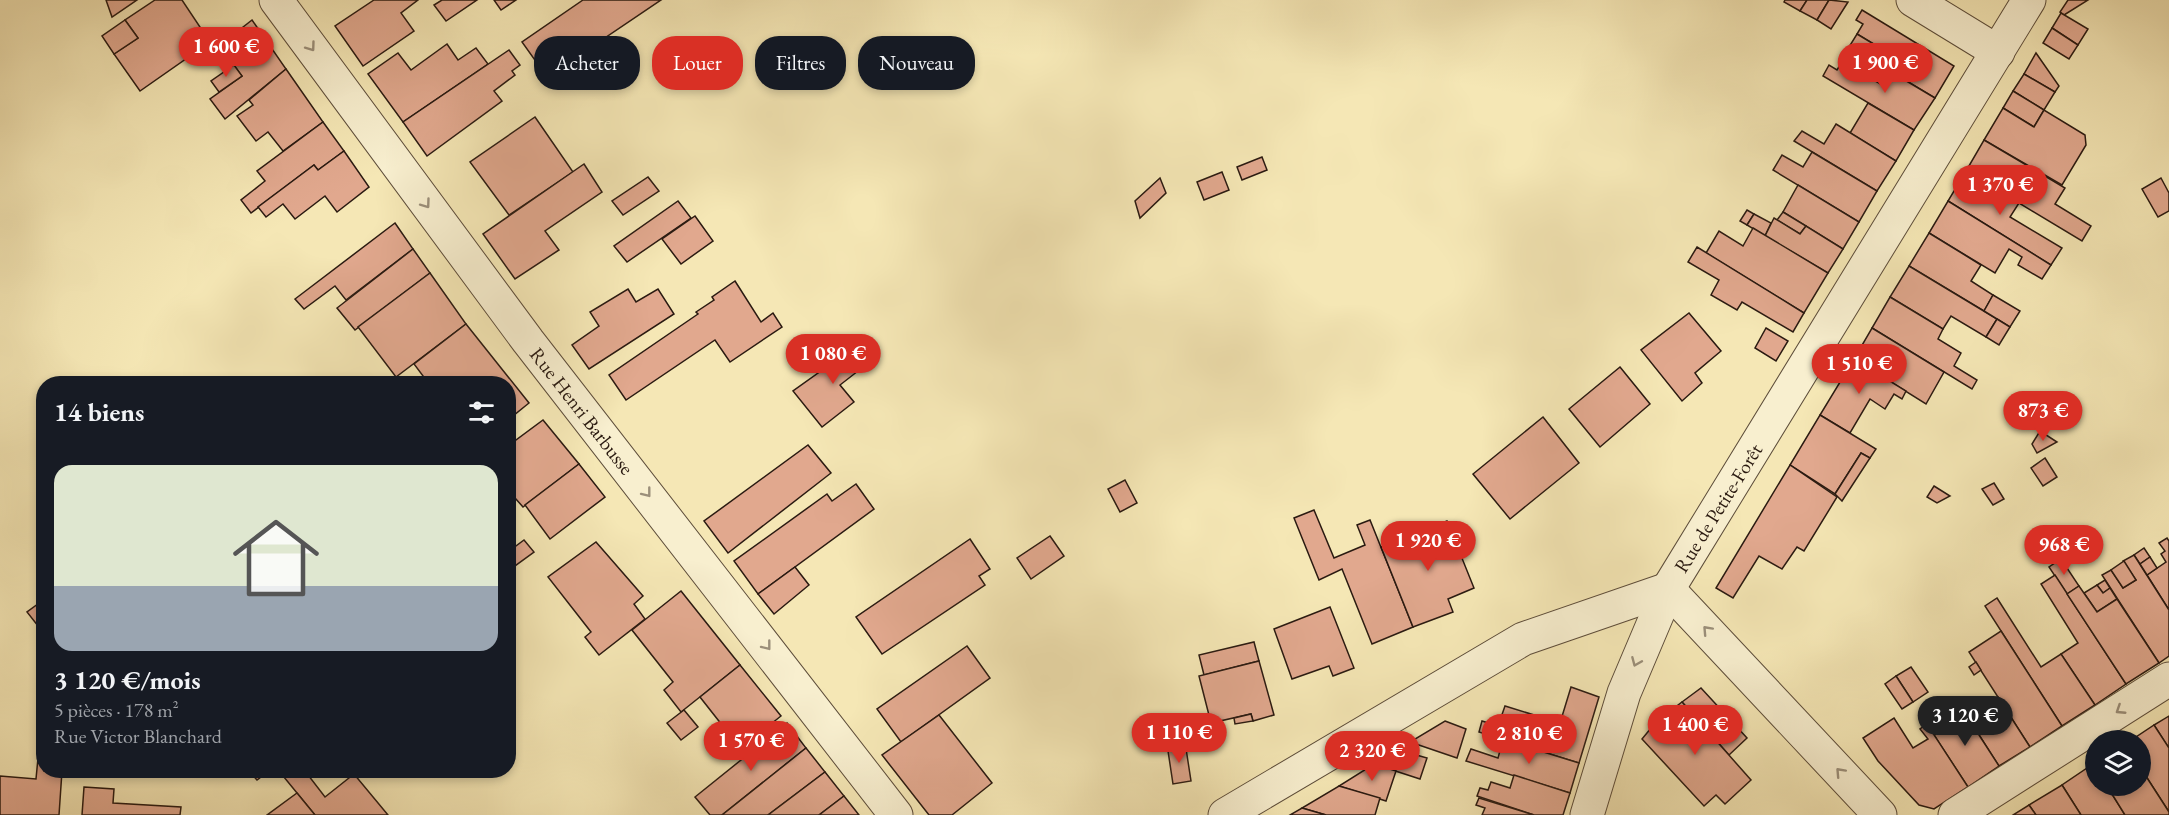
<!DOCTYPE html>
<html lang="fr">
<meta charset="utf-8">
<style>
body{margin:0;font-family:"EB Garamond",serif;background:#20242c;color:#f1f3f6;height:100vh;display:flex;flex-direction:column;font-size:22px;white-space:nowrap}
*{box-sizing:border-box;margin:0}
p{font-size:20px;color:#9ea1a6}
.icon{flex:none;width:33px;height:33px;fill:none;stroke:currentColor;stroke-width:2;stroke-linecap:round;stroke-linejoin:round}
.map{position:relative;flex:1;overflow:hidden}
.drawer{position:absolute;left:36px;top:376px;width:480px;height:402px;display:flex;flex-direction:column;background:#171b24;border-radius:24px;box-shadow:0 3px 9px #0003}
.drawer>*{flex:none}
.top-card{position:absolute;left:534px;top:36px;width:570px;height:54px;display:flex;gap:12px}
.controls{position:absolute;left:2085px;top:730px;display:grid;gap:12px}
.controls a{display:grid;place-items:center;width:66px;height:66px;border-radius:50%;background:#171b24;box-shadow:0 3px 9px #0003;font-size:30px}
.price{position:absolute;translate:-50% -51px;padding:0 14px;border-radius:21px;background:#d93025;color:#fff;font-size:20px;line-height:39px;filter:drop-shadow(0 2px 3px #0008)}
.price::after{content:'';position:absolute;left:50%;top:36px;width:18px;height:14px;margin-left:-9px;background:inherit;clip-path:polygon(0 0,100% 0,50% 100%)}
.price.selected{background:#222;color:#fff}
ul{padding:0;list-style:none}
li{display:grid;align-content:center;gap:12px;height:318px;padding:0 18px}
li span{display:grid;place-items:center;height:186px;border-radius:18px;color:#555}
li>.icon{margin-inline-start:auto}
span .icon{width:108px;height:108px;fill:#fffc;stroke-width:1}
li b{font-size:26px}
h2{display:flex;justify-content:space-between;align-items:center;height:72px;padding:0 18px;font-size:26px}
.tag{padding:0 21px;border-radius:24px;background:#171b24;box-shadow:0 3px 9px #0003;font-size:21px;line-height:54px}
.tag.selected{background:#d93025;color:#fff}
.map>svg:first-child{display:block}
.building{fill:#e1a88e;stroke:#2a1a11;stroke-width:1.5}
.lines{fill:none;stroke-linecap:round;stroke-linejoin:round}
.minor-casing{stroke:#5d4d3a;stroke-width:35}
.minor{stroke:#f8efcf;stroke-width:33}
.oneway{stroke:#9b8f7a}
.labels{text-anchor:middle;stroke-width:4.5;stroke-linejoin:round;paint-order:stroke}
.street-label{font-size:20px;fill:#2a1a11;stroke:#f8efcf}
</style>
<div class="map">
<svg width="2169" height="815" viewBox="0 0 2169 815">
<rect width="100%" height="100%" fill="#f5e7b5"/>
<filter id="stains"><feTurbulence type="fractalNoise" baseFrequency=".00333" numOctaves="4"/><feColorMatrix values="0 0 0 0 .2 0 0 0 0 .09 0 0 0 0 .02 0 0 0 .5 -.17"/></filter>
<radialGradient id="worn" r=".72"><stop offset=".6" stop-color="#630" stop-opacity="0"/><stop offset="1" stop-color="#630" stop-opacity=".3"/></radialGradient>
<!-- building -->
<g class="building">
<polygon points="106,0 137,0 112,17"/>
<polygon points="155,0 182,0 210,42 140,91 114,54 138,38 125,20"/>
<polygon points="374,0 418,0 401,13 414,31 363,66 335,26"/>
<polygon points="442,0 477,0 446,21 434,5"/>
<polygon points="494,0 516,0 501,10"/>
<polygon points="583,0 661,0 547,77 522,42"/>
<polygon points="1785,0 1807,0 1800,11 1784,2"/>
<polygon points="1807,0 1829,0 1817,20 1800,11"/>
<polygon points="1829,0 1848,2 1831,29 1817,20"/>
<polygon points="2068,0 2088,0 2064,15 2060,12"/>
<polygon points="1862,10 1954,66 1935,98 1870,59 1877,46 1857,34 1863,24 1856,20"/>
<polygon points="2061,13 2088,29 2078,45 2052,28"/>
<polygon points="125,20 138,38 114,54 102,36"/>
<polygon points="252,20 286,69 225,119 210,99 242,76 219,46"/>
<polygon points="2052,28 2078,45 2069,59 2043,43"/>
<polygon points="1857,34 1877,46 1870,59 1849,47"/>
<polygon points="447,44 458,60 476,48 488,64 403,122 368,74 398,53 411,70"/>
<polygon points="509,50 520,65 512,71 515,75 494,91 502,101 427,156 403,122"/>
<polygon points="2036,53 2059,86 2055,92 2024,74"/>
<polygon points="1842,62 1884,86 1893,73 1935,98 1914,130 1823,76 1829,65 1837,70"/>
<polygon points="234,65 242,76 219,92 211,81"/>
<polygon points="286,69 323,122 283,151 268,132 256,141 237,116 253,105 249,100"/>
<polygon points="2024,74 2055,92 2044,110 2013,91"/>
<polygon points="2013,91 2044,110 2034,127 2003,108"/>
<polygon points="1868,103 1914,130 1896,161 1850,133"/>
<polygon points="2003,108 2034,127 2044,110 2085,135 2086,145 2062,185 1984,140"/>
<polygon points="535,117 573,172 509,215 470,162"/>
<polygon points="323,122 344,151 318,170 314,165 251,213 241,200 265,181 257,171"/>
<polygon points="1836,124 1896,161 1877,191 1794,141 1802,131 1824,144"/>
<polygon points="1984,140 2065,188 2055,204 2091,226 2082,241 1966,171"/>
<polygon points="344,151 369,187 337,212 325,196 295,219 283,204 266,217 258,207 314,165 318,170"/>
<polygon points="1812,152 1877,191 1859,222 1773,170 1782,155 1803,167"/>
<polygon points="1262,157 1267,170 1242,180 1237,167"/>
<polygon points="584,164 602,192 545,231 559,250 515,279 483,234"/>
<polygon points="1966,171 2019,203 2010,217 2062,248 2051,265 1948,201"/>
<polygon points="1222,172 1229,190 1204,200 1197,182"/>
<polygon points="648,177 659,191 623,215 612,201"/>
<polygon points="1160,178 1166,193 1140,218 1135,201"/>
<polygon points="2161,178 2169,193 2169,211 2158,217 2142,189"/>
<polygon points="1798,185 1859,222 1843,249 1783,212"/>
<polygon points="678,201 691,218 627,262 614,246"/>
<polygon points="1948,201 2051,265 2042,279 2018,265 2022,257 2009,249 1995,273 1929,233"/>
<polygon points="1747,210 1754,214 1747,225 1740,221"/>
<polygon points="1783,212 1806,226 1800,234 1777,220"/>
<polygon points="1754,214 1771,223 1765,236 1747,225"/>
<polygon points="695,216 713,241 681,264 662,239"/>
<polygon points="1774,218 1800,234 1806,226 1843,249 1828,273 1765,236"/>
<polygon points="395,223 413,249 346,300 335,286 304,309 295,299"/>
<polygon points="1753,228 1828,273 1804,313 1706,253 1719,231 1743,246"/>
<polygon points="1929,233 1981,265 1971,281 1993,295 1984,311 1909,266"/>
<polygon points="1697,247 1804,313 1793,332 1742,302 1737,310 1711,295 1719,280 1688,262"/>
<polygon points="413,249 430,273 355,330 337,308"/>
<polygon points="1909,266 1997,319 1986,337 1951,316 1943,329 1890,297"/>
<polygon points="430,273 466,324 396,377 358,327"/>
<polygon points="735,281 761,322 773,313 782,327 730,362 715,340 626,400 609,375 698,314 696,312 714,300 712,297"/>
<polygon points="628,289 636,302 658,289 674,314 589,369 572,345 599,326 590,312"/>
<polygon points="1993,295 2020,311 2010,327 1984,311"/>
<polygon points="1890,297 1943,329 1938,339 1961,353 1954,366 1977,380 1972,389 1872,328"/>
<polygon points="1689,313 1721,351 1695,373 1702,383 1682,401 1641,350"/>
<polygon points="1997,319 2010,327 1999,345 1986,337"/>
<polygon points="466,324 529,403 508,420 508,384 429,384 414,364"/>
<polygon points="1766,328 1788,341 1776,361 1755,348"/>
<polygon points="1872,328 1944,372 1926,404 1854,359"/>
<polygon points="863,341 876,357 840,385 854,402 822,427 793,391"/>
<polygon points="1854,359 1906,391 1902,399 1894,394 1885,409 1870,399 1850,433 1820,415"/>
<polygon points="1620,367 1650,404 1600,447 1569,409"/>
<polygon points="1820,415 1876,449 1870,458 1861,453 1835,494 1790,465"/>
<polygon points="1543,417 1579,463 1510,519 1473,474"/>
<polygon points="543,420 579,464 523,507 508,490 508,446"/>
<polygon points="2040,431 2057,442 2037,453 2032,444"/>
<polygon points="808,445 831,473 728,553 704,521"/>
<polygon points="1861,453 1870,458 1842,501 1835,494"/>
<polygon points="2045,458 2057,477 2043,486 2031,468"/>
<polygon points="579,464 605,497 550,539 525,505"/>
<polygon points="1790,465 1837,497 1804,551 1797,547 1782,569 1759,556 1733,598 1716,588"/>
<polygon points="1125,480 1137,503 1120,512 1108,489"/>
<polygon points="1994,483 2004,499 1993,505 1982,489"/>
<polygon points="856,484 874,509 758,594 734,561 827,494 832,501"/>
<polygon points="1934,486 1950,496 1937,503 1927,497"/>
<polygon points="1314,510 1334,558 1365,545 1357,525 1370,520 1413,627 1372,644 1342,569 1319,580 1294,518"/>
<polygon points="1447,521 1474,588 1448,599 1453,612 1413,627 1381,547"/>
<polygon points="1050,536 1064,556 1031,579 1017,558"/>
<polygon points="2167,538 2169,541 2169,610 2147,575 2166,562 2161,554 2165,551 2159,543"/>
<polygon points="970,539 990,569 979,576 985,585 882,654 856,617"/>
<polygon points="524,540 534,552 508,571 508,552"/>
<polygon points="596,542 643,596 634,604 645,619 599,655 585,637 591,632 548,577"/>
<polygon points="2144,548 2150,557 2140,564 2134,555"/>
<polygon points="2134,555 2169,610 2169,656 2159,663 2102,575 2111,570 2123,588 2136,580 2123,561"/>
<polygon points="2150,557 2157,568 2147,575 2140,564"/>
<polygon points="2061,559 2079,586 2067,594 2049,567"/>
<polygon points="2124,561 2136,580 2123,588 2111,570"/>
<polygon points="795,567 809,585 774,614 758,594"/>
<polygon points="2055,575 2126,684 2095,705 2061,654 2078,643 2041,584"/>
<polygon points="2105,580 2110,588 2103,593 2097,585"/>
<polygon points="2097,585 2103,593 2110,588 2117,599 2097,612 2084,593"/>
<polygon points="2079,586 2097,612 2117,599 2159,663 2126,684 2067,594"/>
<polygon points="681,591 740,665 681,712 664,690 673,682 632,630"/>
<polygon points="1997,598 2041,667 2061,654 2095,705 2062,726 1985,606"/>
<polygon points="42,601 44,604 42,631 27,612"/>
<polygon points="1330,607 1354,668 1333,676 1329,666 1292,679 1274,629"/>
<polygon points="2001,631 2062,726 2030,747 1969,652"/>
<polygon points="1254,642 1259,661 1204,675 1199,655"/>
<polygon points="967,646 990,678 901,742 877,709"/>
<polygon points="1259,661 1274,715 1253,721 1251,714 1211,723 1199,676"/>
<polygon points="1976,662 1981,670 1974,675 1969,667"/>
<polygon points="740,665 781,716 732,755 714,733 722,725 700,697"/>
<polygon points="1911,667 1928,692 1913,702 1896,676"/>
<polygon points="1896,676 1913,702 1902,709 1885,684"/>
<polygon points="1571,687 1599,697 1579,763 1479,732 1482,721 1498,726 1505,706 1560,723"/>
<polygon points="1701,688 1747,738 1729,755 1682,702"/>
<polygon points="1998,697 2030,747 1999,766 1967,716"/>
<polygon points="1682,702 1751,780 1725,804 1716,795 1704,806 1642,739 1656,722"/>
<polygon points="1959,704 1999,766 1968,787 1934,735 1947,727 1940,716"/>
<polygon points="684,710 698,727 681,740 667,723"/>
<polygon points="1251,714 1253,721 1235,724 1234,718"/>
<polygon points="939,715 992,783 952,815 929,815 882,755"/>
<polygon points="2169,716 2169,748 2154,725"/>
<polygon points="1894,718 1913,748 1928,739 1920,729 1927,724 1968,787 1934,809 1919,805 1878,761 1863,738"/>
<polygon points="1445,721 1466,729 1457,758 1410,742"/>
<polygon points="787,723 806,748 722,815 710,815 695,797"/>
<polygon points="2154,725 2169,748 2169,812 2140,767 2140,741 2130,741"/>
<polygon points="1495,737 1579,763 1570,793 1466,761 1471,749 1498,758 1501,747 1493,744"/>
<polygon points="1185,742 1191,781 1173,784 1168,751"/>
<polygon points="806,748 825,772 768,815 722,815"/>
<polygon points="1399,750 1427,758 1420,779 1374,764"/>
<polygon points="38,758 44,759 44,771 62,771 59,815 0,815 0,776 36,779"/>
<polygon points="1374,764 1396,771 1386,801 1339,786"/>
<polygon points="2093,764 2096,769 2096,786 2107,786 2125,815 2081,815 2062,785"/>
<polygon points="2140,767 2169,812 2169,815 2125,815 2107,786 2140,786"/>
<polygon points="249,771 269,771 257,780"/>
<polygon points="279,771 305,771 325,797 354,774 388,815 315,815"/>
<polygon points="825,772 844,796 819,815 768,815"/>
<polygon points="1514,775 1570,793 1563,815 1534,815 1477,796 1480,788 1488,790 1491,782 1510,788"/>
<polygon points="2062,785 2081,815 2036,815 2029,805"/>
<polygon points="1339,786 1380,798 1375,815 1326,815 1302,808"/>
<polygon points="84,787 114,789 113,803 181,807 180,815 82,815"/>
<polygon points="297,793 315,815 267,815"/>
<polygon points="844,796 859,815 819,815"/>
<polygon points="1479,798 1534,815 1482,815 1485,808 1476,805"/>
<polygon points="2029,805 2036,815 2013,815"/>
<polygon points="1302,808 1326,815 1290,815"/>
</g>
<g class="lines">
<defs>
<g id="minor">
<polyline points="276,0 528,341 896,815"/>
<polyline points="1913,0 1998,52"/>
<polyline points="1668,589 1880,815"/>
<polyline points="1225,815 1523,639 1668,589"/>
<polyline points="1587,815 1624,693 1668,589 2029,0"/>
<polyline points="1955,815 2169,679"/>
</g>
</defs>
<!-- minor casing -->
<use href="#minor" class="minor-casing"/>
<!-- minor -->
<use href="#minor" class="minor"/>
</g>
<!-- one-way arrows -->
<defs><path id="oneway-chevron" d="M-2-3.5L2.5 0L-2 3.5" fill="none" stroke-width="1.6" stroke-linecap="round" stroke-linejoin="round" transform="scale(1.5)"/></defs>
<g class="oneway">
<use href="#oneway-chevron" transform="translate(311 47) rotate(54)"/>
<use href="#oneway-chevron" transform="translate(426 204) rotate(54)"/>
<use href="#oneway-chevron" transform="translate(647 493) rotate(52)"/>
<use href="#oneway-chevron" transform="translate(1707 630) rotate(-133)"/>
<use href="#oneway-chevron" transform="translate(767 646) rotate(52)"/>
<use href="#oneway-chevron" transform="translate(1636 662) rotate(113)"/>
<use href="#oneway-chevron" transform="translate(2120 710) rotate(147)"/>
<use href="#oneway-chevron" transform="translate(1840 772) rotate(-133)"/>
</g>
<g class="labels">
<!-- street labels -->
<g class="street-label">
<text transform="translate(582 411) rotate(52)" y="7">Rue Henri Barbusse</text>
<text transform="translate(1718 508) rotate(-58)" y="7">Rue de Petite-Forêt</text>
</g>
</g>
<rect width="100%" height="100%" filter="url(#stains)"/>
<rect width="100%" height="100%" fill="url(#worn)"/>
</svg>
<div class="controls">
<a><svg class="icon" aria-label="layers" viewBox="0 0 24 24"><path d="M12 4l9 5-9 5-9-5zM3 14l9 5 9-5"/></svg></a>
</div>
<b class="price" style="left:226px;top:78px">1 600 €</b>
<b class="price" style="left:1885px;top:94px">1 900 €</b>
<b class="price" style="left:2000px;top:216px">1 370 €</b>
<b class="price" style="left:833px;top:385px">1 080 €</b>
<b class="price" style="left:1859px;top:395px">1 510 €</b>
<b class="price" style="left:2043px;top:442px">873 €</b>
<b class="price" style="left:1428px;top:572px">1 920 €</b>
<b class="price" style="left:2064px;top:576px">968 €</b>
<b class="price selected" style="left:1965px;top:747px">3 120 €</b>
<b class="price" style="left:1695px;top:756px">1 400 €</b>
<b class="price" style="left:1179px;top:764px">1 110 €</b>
<b class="price" style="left:1529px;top:765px">2 810 €</b>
<b class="price" style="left:751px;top:772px">1 570 €</b>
<b class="price" style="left:1372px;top:782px">2 320 €</b>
<div class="top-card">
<a class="tag">Acheter</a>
<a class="tag selected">Louer</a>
<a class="tag">Filtres</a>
<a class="tag">Nouveau</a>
</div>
<section class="drawer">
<h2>14 biens<svg class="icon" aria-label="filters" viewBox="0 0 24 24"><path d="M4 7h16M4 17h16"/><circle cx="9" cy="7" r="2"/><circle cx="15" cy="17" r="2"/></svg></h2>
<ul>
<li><span style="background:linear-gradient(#dfe7d0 65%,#9aa5b1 0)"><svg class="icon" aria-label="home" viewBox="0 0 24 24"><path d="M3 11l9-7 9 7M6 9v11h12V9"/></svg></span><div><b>3 120 €/mois</b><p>5 pièces · 178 m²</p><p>Rue Victor Blanchard</p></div></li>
</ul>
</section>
</div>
